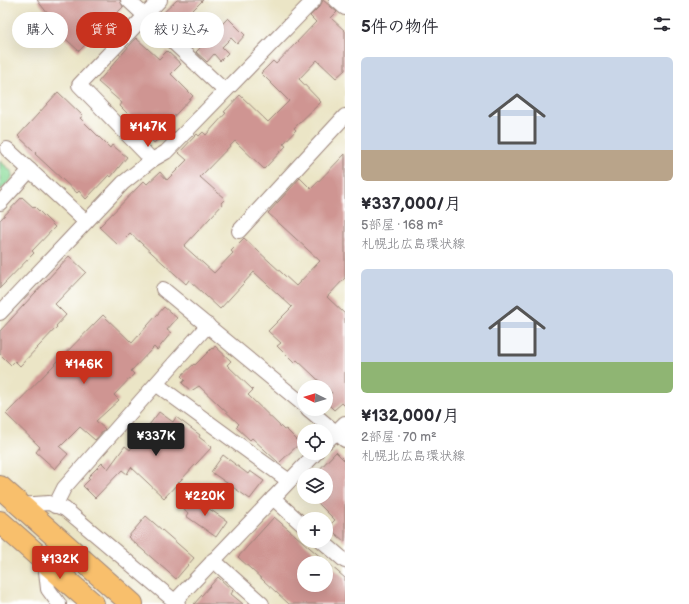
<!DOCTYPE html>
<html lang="ja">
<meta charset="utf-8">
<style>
body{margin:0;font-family:"Balsamiq Sans","Klee One",sans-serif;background:#f7f7f7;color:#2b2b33;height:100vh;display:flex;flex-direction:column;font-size:15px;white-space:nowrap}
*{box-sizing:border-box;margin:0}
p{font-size:13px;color:#7c7c81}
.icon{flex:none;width:22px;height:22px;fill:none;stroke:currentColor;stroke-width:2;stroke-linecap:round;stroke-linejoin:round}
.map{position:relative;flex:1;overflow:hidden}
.details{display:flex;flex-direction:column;background:#fff;width:344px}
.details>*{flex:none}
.banner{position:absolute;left:12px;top:12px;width:273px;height:36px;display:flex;gap:8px}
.needle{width:26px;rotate:275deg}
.controls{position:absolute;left:297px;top:380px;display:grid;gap:8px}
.controls a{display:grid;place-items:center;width:36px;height:36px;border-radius:50%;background:#fff;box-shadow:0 4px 16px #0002;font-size:20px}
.price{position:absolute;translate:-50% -34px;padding:0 9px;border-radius:4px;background:#c8321e;color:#fff;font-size:13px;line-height:26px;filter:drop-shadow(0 1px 2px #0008)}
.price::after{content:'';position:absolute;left:50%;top:24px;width:12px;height:9px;margin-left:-6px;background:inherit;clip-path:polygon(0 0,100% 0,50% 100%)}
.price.on{background:#222;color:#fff}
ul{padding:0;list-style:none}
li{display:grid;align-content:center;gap:8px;height:212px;padding:0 16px}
li span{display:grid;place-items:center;height:124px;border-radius:6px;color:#555}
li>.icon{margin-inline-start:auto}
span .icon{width:72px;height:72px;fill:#fffc;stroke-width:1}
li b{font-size:17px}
h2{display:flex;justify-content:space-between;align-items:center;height:48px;padding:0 16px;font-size:17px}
.pill{padding:0 14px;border-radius:18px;background:#fff;box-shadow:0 4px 16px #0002;font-size:14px;line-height:36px}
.pill.on{background:#c8321e;color:#fff}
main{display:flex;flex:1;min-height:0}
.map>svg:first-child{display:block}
.green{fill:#8ddd9c;stroke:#6c7e64}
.building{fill:#cf9592;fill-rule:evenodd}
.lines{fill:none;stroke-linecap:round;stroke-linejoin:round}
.minor-casing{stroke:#9a8278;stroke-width:16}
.primary-casing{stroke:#9a8278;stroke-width:24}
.minor{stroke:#fff;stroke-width:14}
.primary{stroke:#f8bf6c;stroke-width:22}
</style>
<main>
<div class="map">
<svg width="345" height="604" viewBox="0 0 345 604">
<rect width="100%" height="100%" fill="#fff"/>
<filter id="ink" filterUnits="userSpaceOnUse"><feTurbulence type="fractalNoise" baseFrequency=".025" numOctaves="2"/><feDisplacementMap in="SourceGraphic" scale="8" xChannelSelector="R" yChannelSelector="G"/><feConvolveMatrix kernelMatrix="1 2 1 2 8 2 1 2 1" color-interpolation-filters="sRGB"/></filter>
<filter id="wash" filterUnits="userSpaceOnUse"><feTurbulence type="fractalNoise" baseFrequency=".012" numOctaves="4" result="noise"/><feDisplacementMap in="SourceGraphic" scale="16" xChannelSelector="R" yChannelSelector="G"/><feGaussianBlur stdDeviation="0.9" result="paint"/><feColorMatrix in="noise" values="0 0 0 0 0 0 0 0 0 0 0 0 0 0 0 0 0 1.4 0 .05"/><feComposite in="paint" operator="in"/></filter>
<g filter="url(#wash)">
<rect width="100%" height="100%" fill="#ebe5c6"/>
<!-- green -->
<polygon class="green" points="0,161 12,172 12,178 0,191"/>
<g id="blocks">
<!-- building -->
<g class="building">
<polygon points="37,0 120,0 123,7 79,51 57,31 59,28"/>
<polygon points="177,0 203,0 190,13 207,31 214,24 218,28 228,18 245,35 237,44 231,38 222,47 228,53 220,61 214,54 207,62 196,52 204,44 186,26 179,33 161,15"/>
<polygon points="323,0 337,12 331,18 345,31 345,70 336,78 317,60 299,79 321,102 294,128 296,130 283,144 286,146 264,169 235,141 200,177 225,199 221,203 223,204 184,246 214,273 233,253 231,251 244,238 296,286 320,261 268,213 300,178 311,189 345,154 345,278 327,297 345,314 345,406 342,403 334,410 326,402 326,399 332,393 297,360 294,363 277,346 281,343 268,331 292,307 254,272 220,309 189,280 186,284 130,233 118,245 99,227 144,181 147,184 160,172 167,180 187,160 179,153 197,134 199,136 203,132 206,135 226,113 224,112 240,95 268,122 289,101 261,73 273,61 276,64 316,22 310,16 320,6"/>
<polygon points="136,38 159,59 167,51 181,64 171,74 193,96 164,127 167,130 154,143 139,127 140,126 120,106 122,103 98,82"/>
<polygon points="58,92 83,116 80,118 110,148 112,145 127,157 111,177 109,175 86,199 79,191 77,193 35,154 36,153 18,136"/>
<polygon points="22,197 34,208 35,207 55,227 32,251 34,253 0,288 0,220"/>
<polygon points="69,256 86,272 55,304 66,315 56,326 57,327 20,366 15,361 11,365 0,354 0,331"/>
<polygon points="164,307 177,318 167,330 171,333 157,350 154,347 131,371 134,374 114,395 119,400 96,421 105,429 95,440 80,427 60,447 68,454 55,469 36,452 40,447 6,414 103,315 132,343"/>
<polygon points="215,346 231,361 227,365 253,390 248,395 284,430 286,429 300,443 279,463 252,438 250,440 236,427 239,424 199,386 191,391 182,383 185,380 181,376 194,364 195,365 212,348 213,349"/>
<polygon points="159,412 173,422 176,417 200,435 199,437 212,447 164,498 131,467 127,474 122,470 95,498 83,486 90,479 88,477 102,463 108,469 125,446 130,450"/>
<polygon points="336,452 345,461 345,542 328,527 335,520 312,497 326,497 326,475 314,475"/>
<polygon points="223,455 248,474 250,471 264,481 250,499 211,472"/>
<polygon points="193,498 198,502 201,498 210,505 208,508 227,521 216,537 186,516 188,513 184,510"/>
<polygon points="146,516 194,558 176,579 128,537"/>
<path d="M274,517L345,578V604H289L238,557ZM304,563H326V585H304Z"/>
<polygon points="218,577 233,591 231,594 243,604 194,604"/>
</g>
</g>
</g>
<g filter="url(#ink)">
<use href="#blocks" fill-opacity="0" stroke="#9a8278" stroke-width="1"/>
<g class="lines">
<defs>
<g id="minor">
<polyline points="128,0 225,91"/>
<polyline points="336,0 345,8"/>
<polyline points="7,149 86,222"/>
<polyline points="152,160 79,85 160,0"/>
<polyline points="0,203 30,170"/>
<polyline points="239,231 345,116"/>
<polyline points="163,289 304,405"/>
<polyline points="0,313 123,183 152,160 166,152 314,0"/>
<polyline points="156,384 289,481"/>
<polyline points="308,409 345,440"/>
<polyline points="326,442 345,423"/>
<polyline points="273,498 304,526"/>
<polyline points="20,505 49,503 65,509 178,604"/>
<polyline points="55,506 64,488 208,325"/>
<polyline points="322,541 345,561"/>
<polyline points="213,560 262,604"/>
<polyline points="45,562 48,589 59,604"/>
<polyline points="175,601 316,453"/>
</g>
<g id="primary">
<polyline points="0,487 132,604"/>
<polyline points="0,522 93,604"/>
</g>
</defs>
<!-- minor casing -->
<use href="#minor" class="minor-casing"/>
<!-- primary casing -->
<use href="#primary" class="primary-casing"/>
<!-- minor -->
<use href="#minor" class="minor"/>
<!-- primary -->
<use href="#primary" class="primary"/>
</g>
</g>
</svg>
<div class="controls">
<a><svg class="needle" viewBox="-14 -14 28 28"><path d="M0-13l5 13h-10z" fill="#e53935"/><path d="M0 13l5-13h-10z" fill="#7c7c81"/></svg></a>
<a><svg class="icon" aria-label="locate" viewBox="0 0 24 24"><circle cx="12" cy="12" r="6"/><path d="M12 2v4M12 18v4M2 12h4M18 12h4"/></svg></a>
<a><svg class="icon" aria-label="layers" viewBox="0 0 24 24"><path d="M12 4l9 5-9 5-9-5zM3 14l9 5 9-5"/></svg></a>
<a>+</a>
<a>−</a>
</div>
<b class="price" style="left:148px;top:148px">¥147K</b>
<b class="price" style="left:84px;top:385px">¥146K</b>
<b class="price on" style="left:156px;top:457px">¥337K</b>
<b class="price" style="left:205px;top:517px">¥220K</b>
<b class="price" style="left:60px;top:580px">¥132K</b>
<div class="banner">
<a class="pill">購入</a>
<a class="pill on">賃貸</a>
<a class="pill">絞り込み</a>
</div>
</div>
<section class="details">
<h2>5件の物件<svg class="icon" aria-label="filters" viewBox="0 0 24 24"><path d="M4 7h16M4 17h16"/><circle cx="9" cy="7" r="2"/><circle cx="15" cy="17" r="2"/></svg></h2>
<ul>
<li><span style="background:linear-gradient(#c9d6e8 75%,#b9a48a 0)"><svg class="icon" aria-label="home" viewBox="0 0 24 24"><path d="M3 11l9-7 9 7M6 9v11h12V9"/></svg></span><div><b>¥337,000/月</b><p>5部屋 · 168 m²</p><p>札幌北広島環状線</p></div></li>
<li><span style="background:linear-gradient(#c9d6e8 75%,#8fb573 0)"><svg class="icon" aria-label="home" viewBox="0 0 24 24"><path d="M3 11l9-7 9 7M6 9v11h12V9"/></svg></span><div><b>¥132,000/月</b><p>2部屋 · 70 m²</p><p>札幌北広島環状線</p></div></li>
</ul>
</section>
</main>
